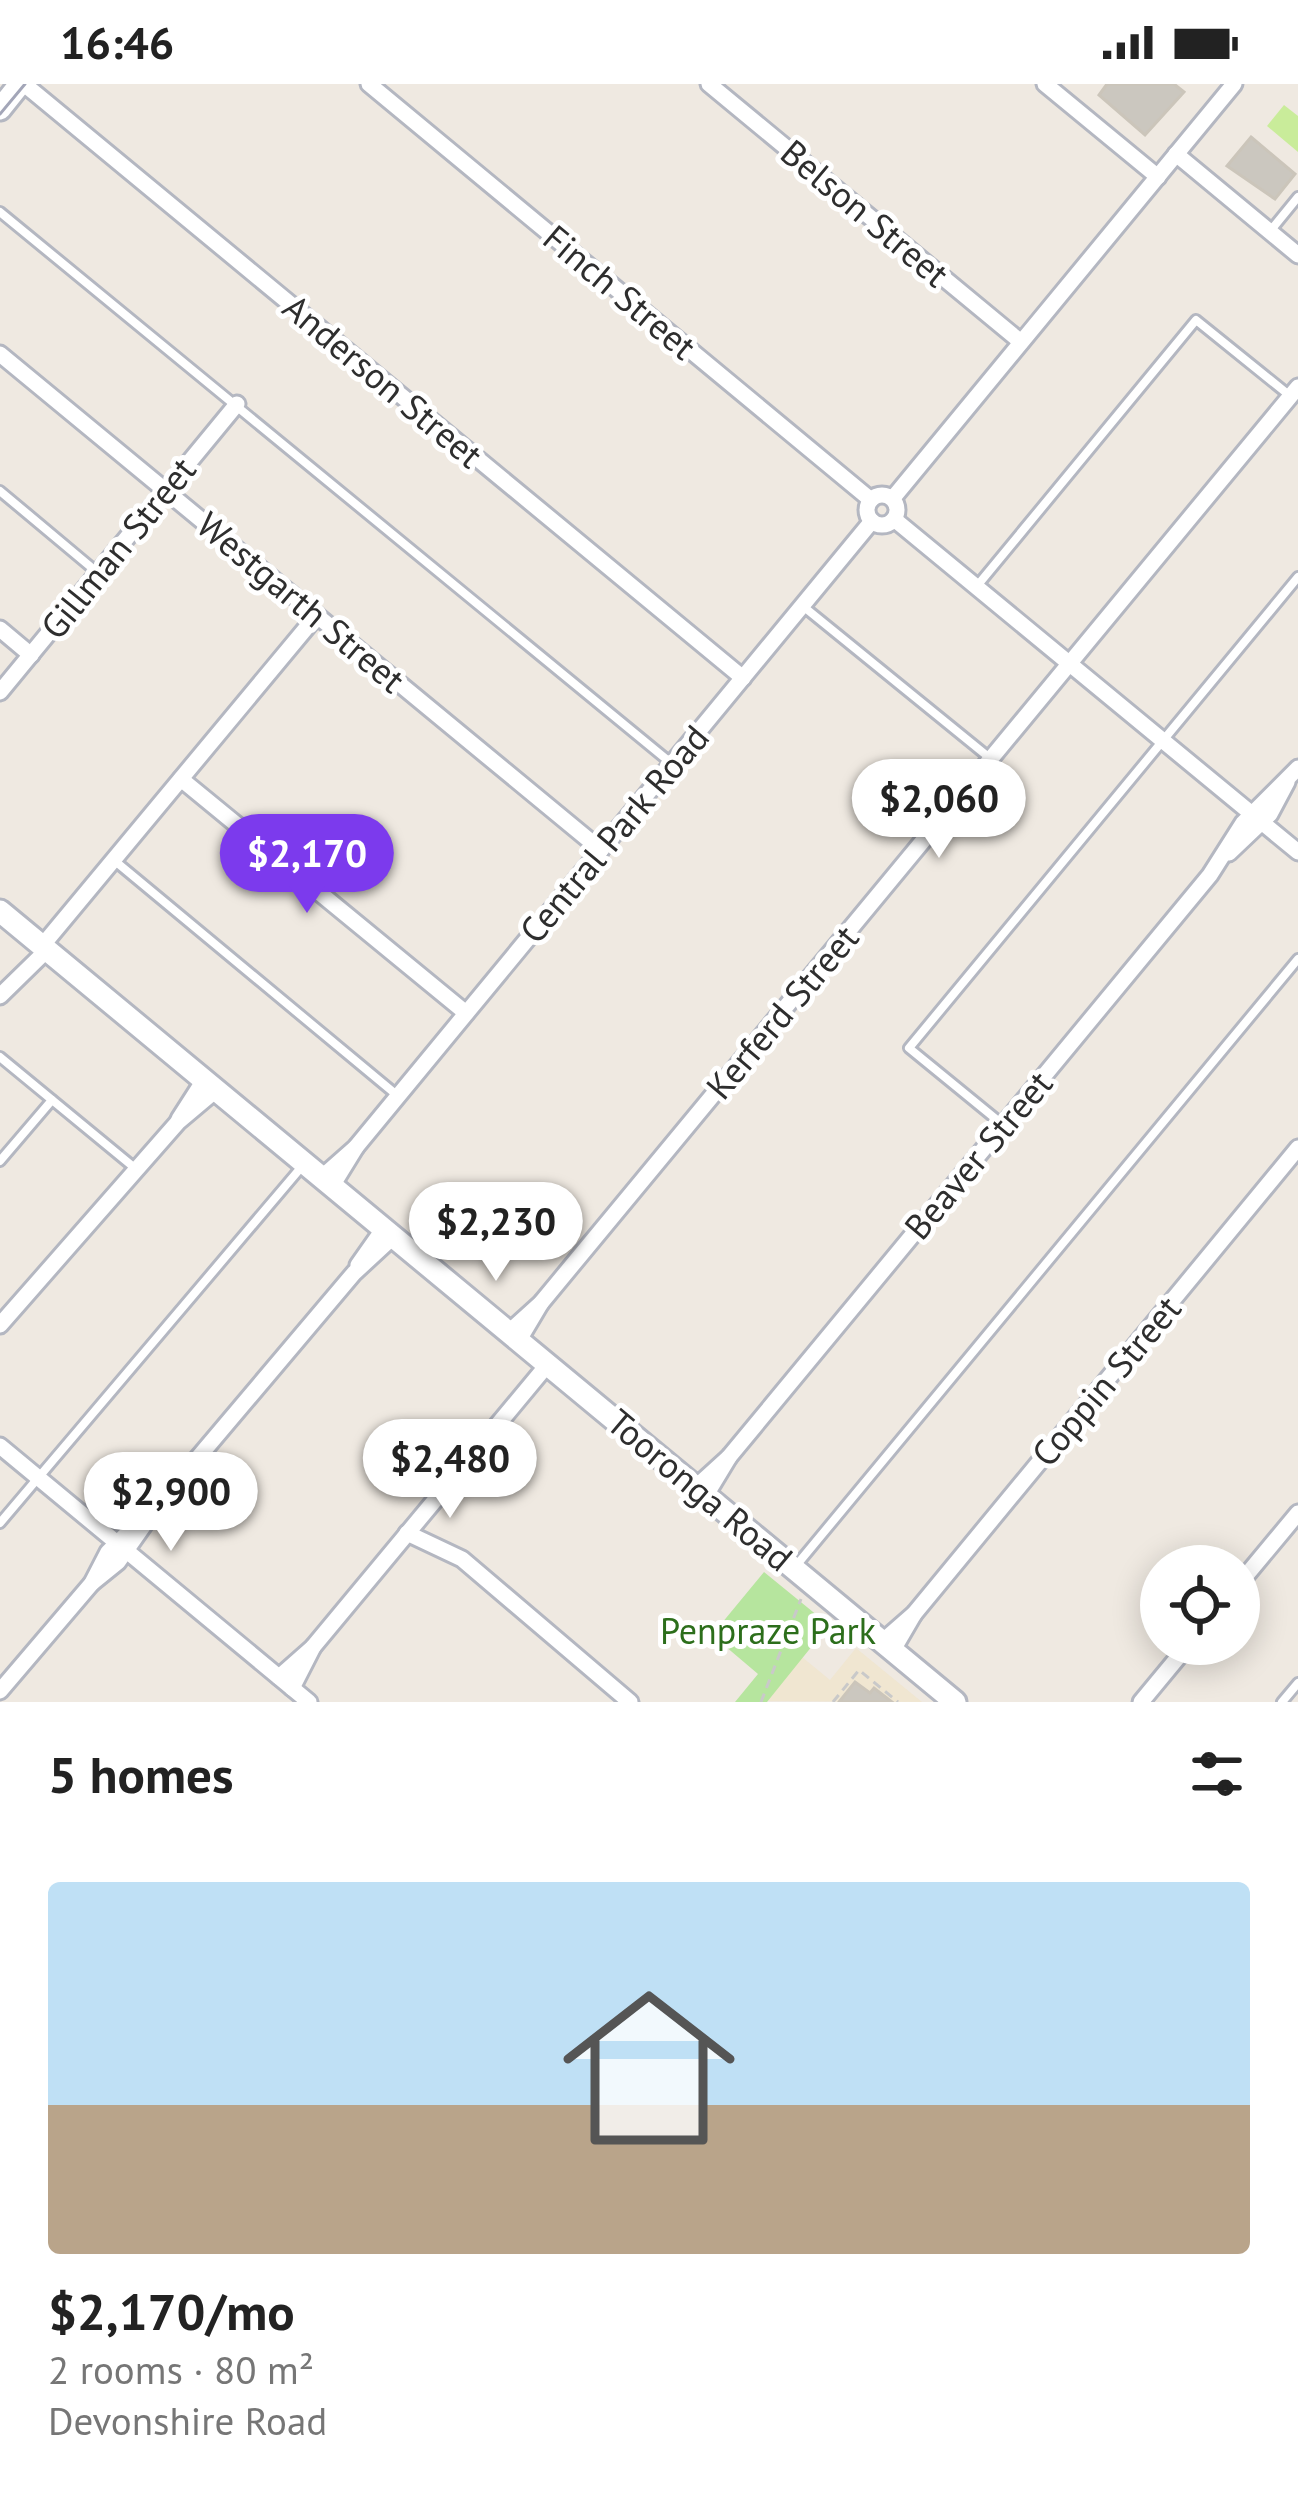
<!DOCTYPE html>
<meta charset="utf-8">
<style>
body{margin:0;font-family:"PT Sans",sans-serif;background:#f2f2f2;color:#222;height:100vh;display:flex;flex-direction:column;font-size:45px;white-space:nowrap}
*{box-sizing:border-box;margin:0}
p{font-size:39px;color:#767676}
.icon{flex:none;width:66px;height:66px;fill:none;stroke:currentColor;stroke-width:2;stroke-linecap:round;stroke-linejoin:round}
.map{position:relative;height:1618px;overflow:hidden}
.drawer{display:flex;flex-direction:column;background:#fff;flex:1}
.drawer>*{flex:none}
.tools{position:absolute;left:1140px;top:1461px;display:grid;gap:24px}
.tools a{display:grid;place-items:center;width:120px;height:120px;border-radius:50%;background:#fff;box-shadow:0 6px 30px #0003;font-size:60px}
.price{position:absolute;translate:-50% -102px;padding:0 27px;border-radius:42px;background:#fff;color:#222;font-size:39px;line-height:78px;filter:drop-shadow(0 3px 6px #0008)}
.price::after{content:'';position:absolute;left:50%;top:72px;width:36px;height:27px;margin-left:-18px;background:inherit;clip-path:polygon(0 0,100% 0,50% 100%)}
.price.current{background:#7c3aed;color:#fff}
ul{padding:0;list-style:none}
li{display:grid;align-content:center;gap:24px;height:636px;padding:0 48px}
li span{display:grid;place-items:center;height:372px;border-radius:12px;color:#555}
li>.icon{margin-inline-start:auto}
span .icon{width:216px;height:216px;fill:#fffc;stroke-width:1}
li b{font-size:51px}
h2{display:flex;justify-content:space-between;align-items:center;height:144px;padding:0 48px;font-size:51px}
.status{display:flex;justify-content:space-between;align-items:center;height:84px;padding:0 60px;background:#fff;direction:ltr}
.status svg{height:33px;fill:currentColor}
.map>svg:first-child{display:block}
.education{fill:#f0e6d1}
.green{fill:#b6e59e}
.pitch{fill:#c9ec9a}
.building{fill:#cbc7bf;stroke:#cbc5ba;stroke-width:3}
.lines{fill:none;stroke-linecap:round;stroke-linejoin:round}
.lane-casing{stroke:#b4b7c1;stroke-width:14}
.street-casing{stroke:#b4b7c1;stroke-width:21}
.secondary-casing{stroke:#b4b7c1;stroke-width:27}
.path{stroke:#c9c9c9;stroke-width:3;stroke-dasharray:9 6;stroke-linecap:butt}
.lane{stroke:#fff;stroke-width:8}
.street{stroke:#fff;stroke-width:15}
.secondary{stroke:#fff;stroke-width:21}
.tram{stroke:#a3a6b8;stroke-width:3}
.labels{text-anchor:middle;stroke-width:10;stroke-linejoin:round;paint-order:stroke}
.street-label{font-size:36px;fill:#2e2e2e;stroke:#fff}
.park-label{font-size:36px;fill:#2c6e1b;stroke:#fff}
</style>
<div class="status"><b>16:46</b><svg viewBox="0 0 49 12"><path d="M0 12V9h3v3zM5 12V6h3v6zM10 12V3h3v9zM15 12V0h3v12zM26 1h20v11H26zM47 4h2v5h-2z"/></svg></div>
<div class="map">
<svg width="1298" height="1618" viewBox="0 0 1298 1618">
<rect width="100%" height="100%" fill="#efe9e1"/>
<!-- education -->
<polygon class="education" points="856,1564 922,1618 766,1617 802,1573 830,1596"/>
<!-- green -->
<polygon class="green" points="764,1488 829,1541 767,1618 735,1618 758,1590 712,1551"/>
<!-- pitch -->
<polygon class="pitch" points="1284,21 1298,32 1298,68 1267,42"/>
<!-- building -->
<g class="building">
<polygon points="1107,0 1174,0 1184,8 1145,51 1099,11"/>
<polygon points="1251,53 1295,90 1275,115 1227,82"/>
<polygon points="855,1598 870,1609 874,1604 892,1618 839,1618"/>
</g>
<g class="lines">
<defs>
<g id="lane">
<polyline points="0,128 671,679"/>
<polyline points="1271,146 1298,113"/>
<polyline points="0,407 98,489"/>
<polyline points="977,502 1196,236 1289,311"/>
<polyline points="804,523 991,675"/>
<polyline points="115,777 398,1012"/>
<polyline points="0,973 136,1085"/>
<polyline points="1002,1040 909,964 1298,493"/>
<polyline points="0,1077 52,1016"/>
<polyline points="0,1439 304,1080"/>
<polyline points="795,1483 1298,875"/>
<polyline points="1282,1618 1298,1599"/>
</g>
<g id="street">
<polyline points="24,0 743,594"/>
<polyline points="369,0 871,416"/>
<polyline points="709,0 1021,258"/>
<polyline points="1045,0 1158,93"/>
<polyline points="1176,70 1298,171"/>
<polyline points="0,270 601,766"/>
<circle cx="882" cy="426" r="15"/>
<polyline points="893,414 1234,0"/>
<polyline points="894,435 1298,768"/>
<polyline points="0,545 31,571"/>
<polyline points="0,608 237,320"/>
<polyline points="181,695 466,929"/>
<polyline points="1229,769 1270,730 1287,698"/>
<polyline points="42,862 317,531"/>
<polyline points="0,912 47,866"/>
<polyline points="179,1035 204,996"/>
<polyline points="322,1093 356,1063 872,437"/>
<polyline points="332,1102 356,1063"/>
<polyline points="358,1181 384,1144"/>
<polyline points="0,1241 178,1038 216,1006"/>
<polyline points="509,1248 541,1219 1298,303"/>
<polyline points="519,1256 541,1219"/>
<polyline points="0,1362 309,1618"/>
<polyline points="696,1403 729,1373 1210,791 1243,739 1298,684"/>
<polyline points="706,1411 729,1373"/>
<polyline points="407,1449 462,1475 630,1618"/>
<polyline points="92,1499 118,1478 158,1421 354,1189 394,1152"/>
<polyline points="1239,1500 1298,1429"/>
<polyline points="882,1558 914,1530 1298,1064"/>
<polyline points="893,1566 914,1530"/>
<polyline points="279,1593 313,1563 548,1280"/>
<polyline points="292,1604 313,1563"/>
<polyline points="0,1607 92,1499 108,1468 151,1426"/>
<polyline points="1141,1618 1189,1560"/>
</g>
<g id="secondary">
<polyline points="0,25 20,0"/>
<polyline points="0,827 955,1618"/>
</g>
</defs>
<!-- lane casing -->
<use href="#lane" class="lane-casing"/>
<!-- street casing -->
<use href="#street" class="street-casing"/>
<!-- secondary casing -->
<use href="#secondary" class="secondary-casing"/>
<!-- path -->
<g class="path">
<polyline points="761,1618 801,1515"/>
<polyline points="833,1618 859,1586 898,1618"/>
</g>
<!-- lane -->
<use href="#lane" class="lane"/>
<!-- street -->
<use href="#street" class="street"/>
<!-- secondary -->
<use href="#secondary" class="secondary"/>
<!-- tram -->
<polyline class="tram" points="0,30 25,0"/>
</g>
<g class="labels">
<!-- street labels -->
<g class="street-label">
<text transform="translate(865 129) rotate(40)" y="13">Belson Street</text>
<text transform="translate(620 208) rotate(40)" y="13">Finch Street</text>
<text transform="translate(383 297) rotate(40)" y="13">Anderson Street</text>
<text transform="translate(118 464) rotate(-51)" y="13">Gillman Street</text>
<text transform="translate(301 518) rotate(40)" y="13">Westgarth Street</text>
<text transform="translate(614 750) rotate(-50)" y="13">Central Park Road</text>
<text transform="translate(782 928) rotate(-50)" y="13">Kerferd Street</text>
<text transform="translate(978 1071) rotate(-50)" y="13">Beaver Street</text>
<text transform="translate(1106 1297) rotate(-50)" y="13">Coppin Street</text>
<text transform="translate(700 1406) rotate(40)" y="13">Tooronga Road</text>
</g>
<!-- park labels -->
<g class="park-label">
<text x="768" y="1560">Penpraze Park</text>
</g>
</g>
</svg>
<div class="tools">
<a><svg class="icon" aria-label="locate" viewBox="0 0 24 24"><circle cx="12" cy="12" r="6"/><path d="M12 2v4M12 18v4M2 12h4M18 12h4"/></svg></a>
</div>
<b class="price" style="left:939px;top:777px">$2,060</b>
<b class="price current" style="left:307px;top:832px">$2,170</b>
<b class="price" style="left:496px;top:1200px">$2,230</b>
<b class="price" style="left:450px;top:1437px">$2,480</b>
<b class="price" style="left:171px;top:1470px">$2,900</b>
</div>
<section class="drawer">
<h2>5 homes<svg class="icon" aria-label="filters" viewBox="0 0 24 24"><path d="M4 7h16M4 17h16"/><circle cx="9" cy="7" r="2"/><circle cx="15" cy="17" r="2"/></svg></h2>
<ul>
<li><span style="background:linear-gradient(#bfe0f5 60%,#b9a48a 0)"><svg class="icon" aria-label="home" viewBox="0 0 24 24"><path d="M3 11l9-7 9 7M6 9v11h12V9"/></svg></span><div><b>$2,170/mo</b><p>2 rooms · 80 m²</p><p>Devonshire Road</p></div></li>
</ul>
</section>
